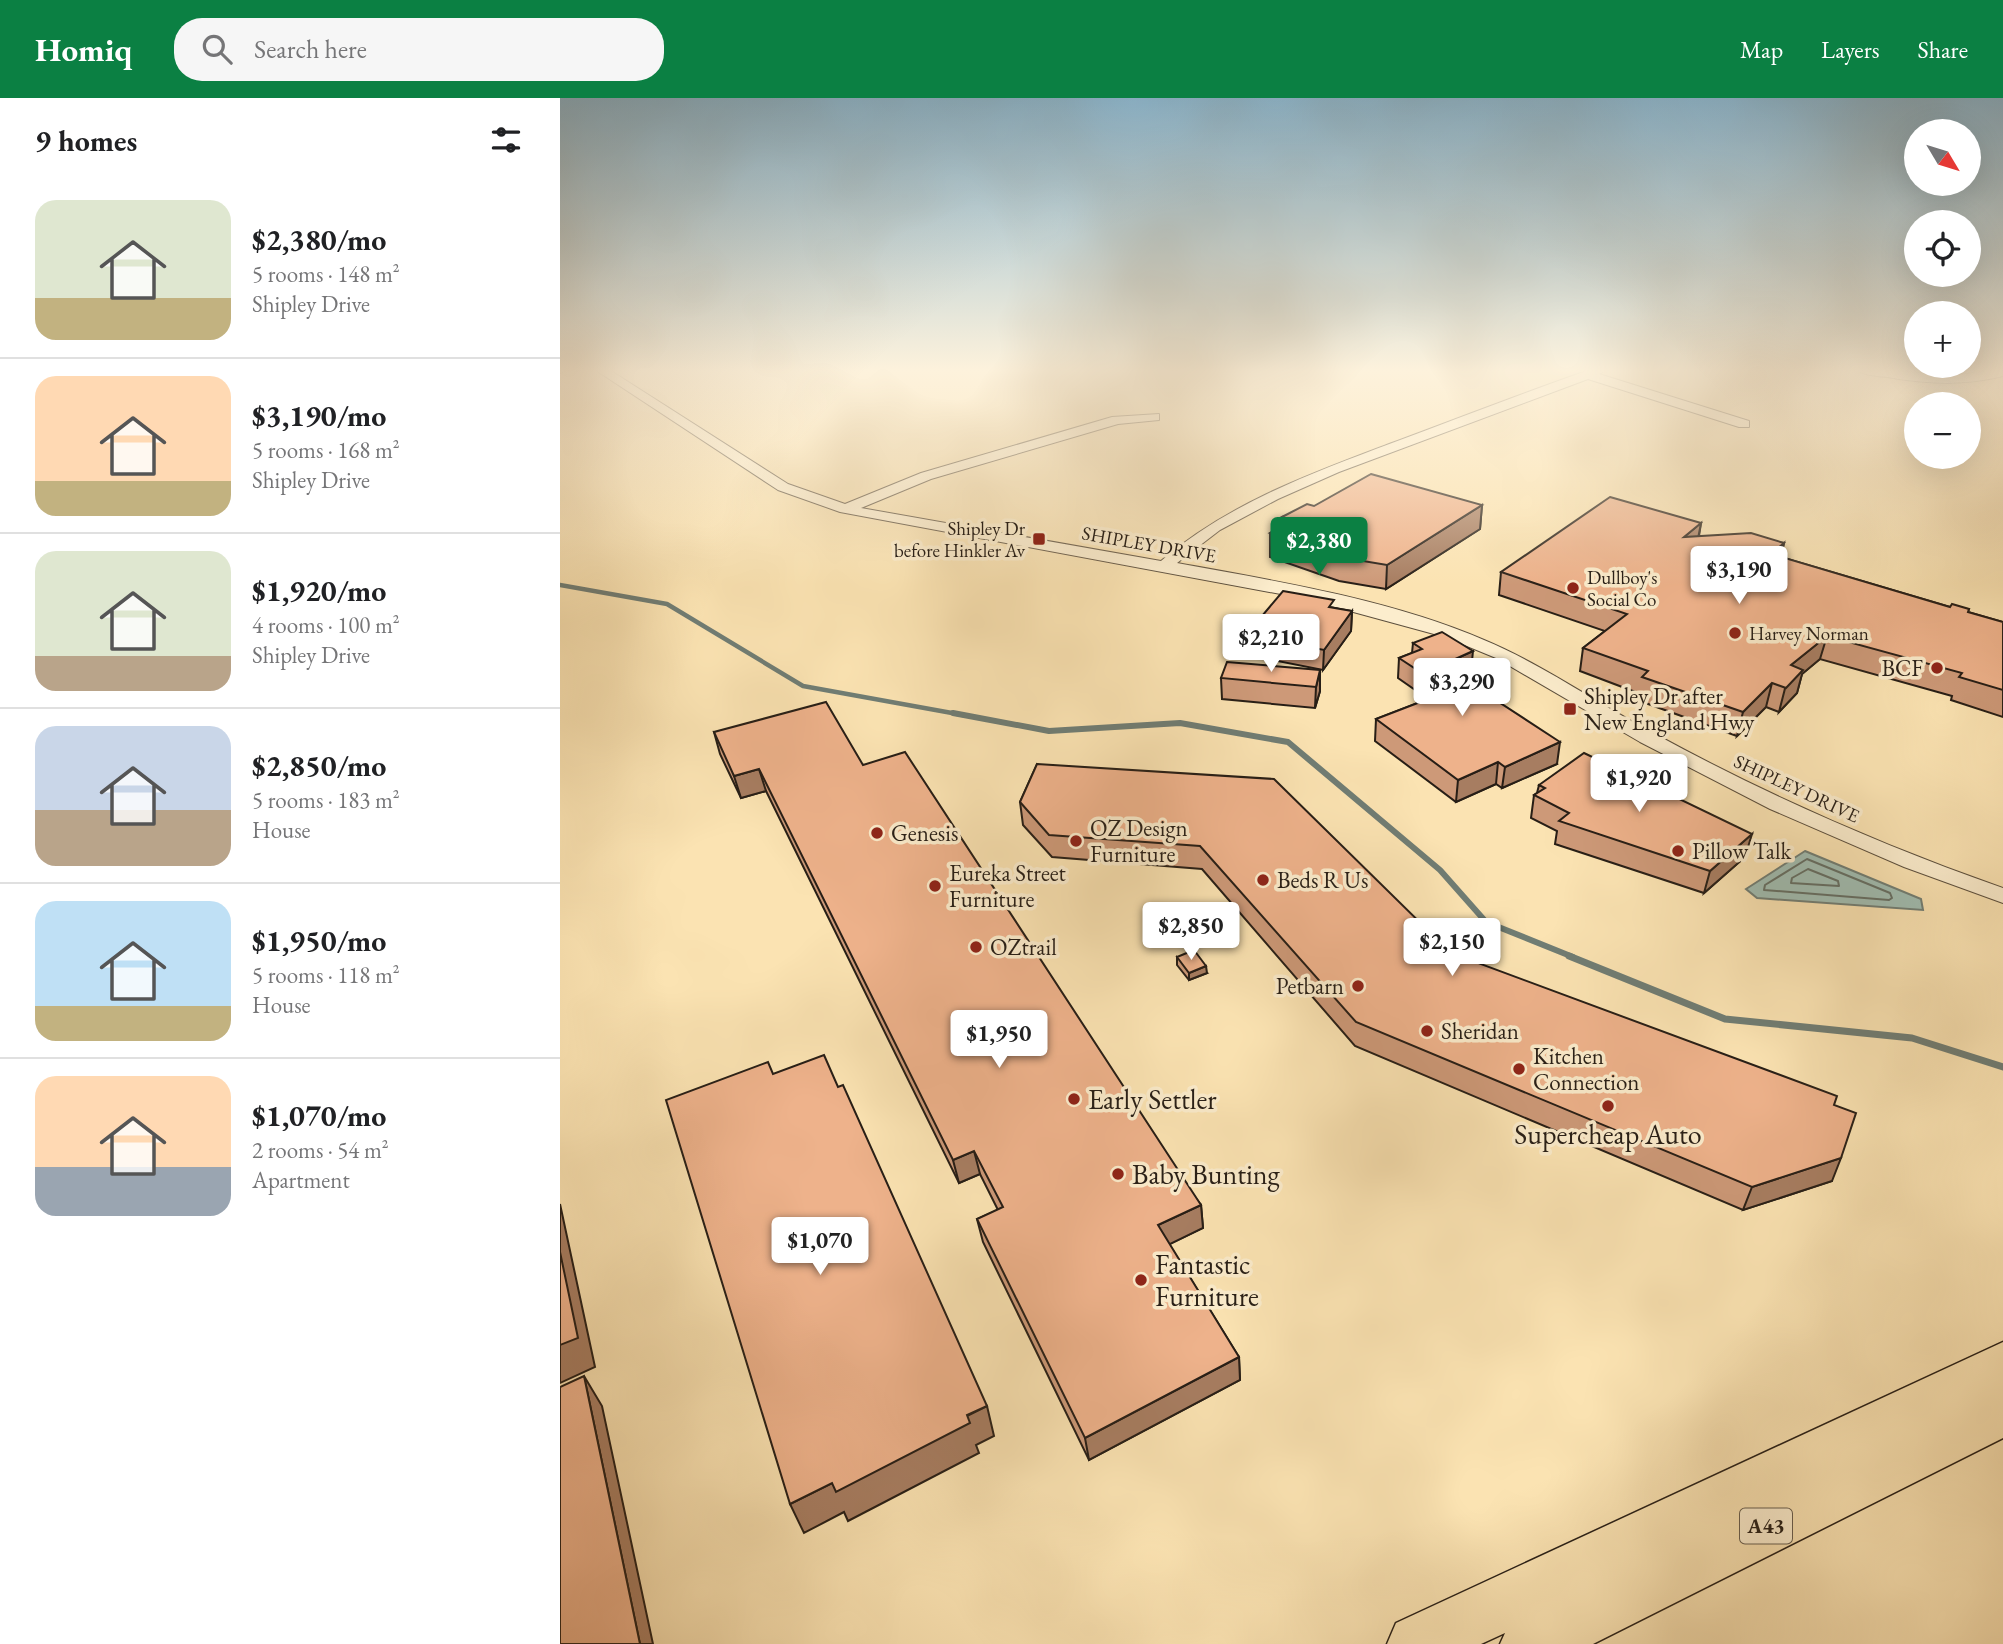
<!DOCTYPE html>
<meta charset="utf-8">
<style>
body{margin:0;font-family:"EB Garamond",serif;background:#f6f6f6;color:#202124;height:100vh;display:flex;flex-direction:column;font-size:26px;white-space:nowrap}
*{box-sizing:border-box;margin:0}
p{font-size:23px;color:#757577}
.icon{flex:none;width:38px;height:38px;fill:none;stroke:currentColor;stroke-width:2;stroke-linecap:round;stroke-linejoin:round}
.map{position:relative;flex:1;overflow:hidden}
.sheet{display:flex;flex-direction:column;background:#fff;width:560px}
.sheet>*{flex:none}
.needle{width:46px;rotate:128deg}
.controls{position:absolute;left:1344px;top:21px;display:grid;gap:14px}
.controls a{display:grid;place-items:center;width:77px;height:77px;border-radius:50%;background:#fff;box-shadow:0 7px 28px #0002;font-size:35px}
.price{position:absolute;translate:-50% -60px;padding:0 16px;border-radius:7px;background:#fff;color:#222;font-size:23px;line-height:46px;filter:drop-shadow(0 2px 4px #0008)}
.price::after{content:'';position:absolute;left:50%;top:42px;width:21px;height:16px;margin-left:-10px;background:inherit;clip-path:polygon(0 0,100% 0,50% 100%)}
.price.selected{background:#0b8043;color:#fff}
ul{padding:0;list-style:none}
li{display:flex;align-items:center;gap:21px;height:175px;padding:0 35px}
li+li{border-top:2px solid #e0e0e0}
li span{display:grid;place-items:center;flex:none;width:196px;height:140px;border-radius:21px;color:#555}
li>.icon{margin-inline-start:auto}
span .icon{width:84px;height:84px;fill:#fffc;stroke-width:1}
li b{font-size:30px}
h2{display:flex;justify-content:space-between;align-items:center;height:84px;padding:0 35px;font-size:30px}
header{display:flex;align-items:center;gap:42px;box-sizing:border-box;height:98px;padding:0 35px;background:#0b8043;color:#fff}
header strong{font-size:33px}
nav{display:flex;gap:38px;margin-inline-start:auto;font-size:24px}
.search{width:490px;height:63px;background:#f6f6f6;display:flex;align-items:center;gap:18px;box-sizing:border-box;padding:0 24px;border-radius:28px;color:#757577;font-size:26px}
main{display:flex;flex:1;min-height:0}
.map>svg:first-child{display:block}
.water{fill:#a0bdb2;stroke:#707d74;stroke-width:2}
.lines{fill:none;stroke-linecap:round;stroke-linejoin:round}
.shore{stroke:#646e64;stroke-width:2}
.stream-far2{stroke:#707d74;stroke-width:4.5}
.stream-far1{stroke:#707d74;stroke-width:6}
.stream{stroke:#707d74;stroke-width:7}
.minor-casing{stroke:#5c4f3d;stroke-width:2}
.highway-casing{stroke:#271e16;stroke-width:3}
.minor{fill:#fcedcd;fill-rule:evenodd}
.highway{fill:#fbe3b2;fill-rule:evenodd}
.wall{fill:#cd9978;stroke:#271e16;stroke-width:2}
.shaded-wall{fill:#a77d61;stroke:#271e16;stroke-width:2}
.building{fill:#eeb28b;stroke:#271e16;stroke-width:2}
.poi-dot{fill:#8f2418;stroke:#fcedcd;stroke-width:2.5}
.labels{text-anchor:middle;stroke-width:7;stroke-linejoin:round;paint-order:stroke}
.far-poi-label{font-size:19px;fill:#271e16;stroke:#fcedcd;text-anchor:start}
.far-street-label{font-size:19px;fill:#271e16;stroke:#fcedcd}
.shield{fill:#fcedcd;stroke:#675c4d;stroke-width:2}
.shield-label{font-size:21px;font-weight:bold;fill:#271e16}
.poi-label{font-size:23px;fill:#271e16;stroke:#fcedcd;text-anchor:start}
.near-poi-label{font-size:28px;fill:#271e16;stroke:#fcedcd;text-anchor:start}
</style>
<header>
<strong>Homiq</strong>
<div class="search"><svg class="icon" aria-label="search" viewBox="0 0 24 24"><circle cx="10" cy="10" r="6"/><path d="M15 15l6 6"/></svg>Search here</div>
<nav><a>Map</a><a>Layers</a><a>Share</a></nav>
</header>
<main>
<section class="sheet">
<h2>9 homes<svg class="icon" aria-label="filters" viewBox="0 0 24 24"><path d="M4 7h16M4 17h16"/><circle cx="9" cy="7" r="2"/><circle cx="15" cy="17" r="2"/></svg></h2>
<ul>
<li><span style="background:linear-gradient(#dfe7d0 70%,#c2b280 0)"><svg class="icon" aria-label="home" viewBox="0 0 24 24"><path d="M3 11l9-7 9 7M6 9v11h12V9"/></svg></span><div><b>$2,380/mo</b><p>5 rooms · 148 m²</p><p>Shipley Drive</p></div></li>
<li><span style="background:linear-gradient(#ffd9b3 75%,#c2b280 0)"><svg class="icon" aria-label="home" viewBox="0 0 24 24"><path d="M3 11l9-7 9 7M6 9v11h12V9"/></svg></span><div><b>$3,190/mo</b><p>5 rooms · 168 m²</p><p>Shipley Drive</p></div></li>
<li><span style="background:linear-gradient(#dfe7d0 75%,#b9a48a 0)"><svg class="icon" aria-label="home" viewBox="0 0 24 24"><path d="M3 11l9-7 9 7M6 9v11h12V9"/></svg></span><div><b>$1,920/mo</b><p>4 rooms · 100 m²</p><p>Shipley Drive</p></div></li>
<li><span style="background:linear-gradient(#c9d6e8 60%,#b9a48a 0)"><svg class="icon" aria-label="home" viewBox="0 0 24 24"><path d="M3 11l9-7 9 7M6 9v11h12V9"/></svg></span><div><b>$2,850/mo</b><p>5 rooms · 183 m²</p><p>House</p></div></li>
<li><span style="background:linear-gradient(#bfe0f5 75%,#c2b280 0)"><svg class="icon" aria-label="home" viewBox="0 0 24 24"><path d="M3 11l9-7 9 7M6 9v11h12V9"/></svg></span><div><b>$1,950/mo</b><p>5 rooms · 118 m²</p><p>House</p></div></li>
<li><span style="background:linear-gradient(#ffd9b3 65%,#9aa5b1 0)"><svg class="icon" aria-label="home" viewBox="0 0 24 24"><path d="M3 11l9-7 9 7M6 9v11h12V9"/></svg></span><div><b>$1,070/mo</b><p>2 rooms · 54 m²</p><p>Apartment</p></div></li>
</ul>
</section>
<div class="map">
<svg width="1443" height="1546" viewBox="0 0 1443 1546">
<rect width="100%" height="100%" fill="#fbe3b2"/>
<filter id="stains"><feTurbulence type="fractalNoise" baseFrequency=".00286" numOctaves="4"/><feColorMatrix values="0 0 0 0 .2 0 0 0 0 .09 0 0 0 0 .02 0 0 0 .5 -.17"/></filter>
<radialGradient id="worn" r=".72"><stop offset=".6" stop-color="#630" stop-opacity="0"/><stop offset="1" stop-color="#630" stop-opacity=".3"/></radialGradient>
<!-- water -->
<polygon class="water" points="1245,753 1361,801 1363,812 1197,800 1186,791"/>
<g class="lines">
<!-- shore -->
<g class="shore">
<polygon points="1247,761 1330,795 1332,800 1329,802 1204,792 1205,787"/>
<polygon points="1248,771 1278,783 1279,788 1231,785 1232,780"/>
</g>
<!-- stream-far2 -->
<polyline class="stream-far2" points="0,487 107,506 243,588 403,617"/>
<!-- stream-far1 -->
<polyline class="stream-far1" points="393,615 489,633 620,625 728,644 880,772 926,824 1013,859"/>
<!-- stream -->
<polyline class="stream" points="1009,858 1165,921 1352,940 1443,969"/>
<defs>
<g id="minor">
<polygon points="0,271 8,271 0,275"/>
<path d="M34,271H48L228,386L285,406L361,375L552,319L599,316V322L558,326L371,381L301,410L601,463C669,405 750,376 832,345C899,320 966,294 1032,271H1048L1039,276L1189,323V329H1179L1028,281L779,374L718,401L660,432L617,465C716,483 832,502 924,542C984,567 1038,606 1095,636C1207,697 1323,748 1443,790V805L1344,769L1210,711L1080,644L936,560L885,539L742,500L280,414L218,392Z"/>
<path d="M1295,271H1318L1390,278L1443,271V278C1404,288 1366,286 1327,279C1316,278 1303,277 1295,271Z"/>
</g>
<polygon id="highway" points="1443,1244 1443,1340 1033,1546 940,1546 945,1535 921,1546 827,1546 836,1525"/>
</defs>
<!-- minor casing -->
<use href="#minor" class="minor-casing"/>
<!-- highway casing -->
<use href="#highway" class="highway-casing"/>
<!-- minor -->
<use href="#minor" class="minor"/>
<!-- highway -->
<use href="#highway" class="highway"/>
</g>
<!-- wall -->
<g class="wall">
<polygon points="922,407 920,431 826,491 779,483 710,459 710,435 722,428 722,419 754,408"/>
<polygon points="1141,425 1139,438 1224,445 1221,459 1390,509 1409,511 1408,514 1443,524 1443,619 1391,602 1392,598 1260,561 1242,576 1237,595 1219,614 1206,609 1177,638 1077,602 1078,595 1020,573 1023,550 1045,533 939,497 941,474"/>
<polygon points="774,510 792,513 791,533 763,572 687,557 686,537"/>
<polygon points="853,545 911,573 899,579 997,666 942,690 936,686 896,704 815,643 816,621 868,601 838,580 839,560 852,555"/>
<polygon points="760,572 760,593 755,610 662,601 661,580"/>
<polygon points="154,634 303,667 641,1107 643,1130 609,1146 679,1259 680,1282 529,1362 423,1144 417,1121 438,1112 420,1076 399,1085 206,693 181,700 160,656"/>
<polygon points="477,666 891,855 1274,1007 1272,1083 1183,1112 795,948 642,771 492,759 463,727 460,704"/>
<polygon points="979,687 1185,759 1144,795 995,746 997,733 971,720 974,697 977,695"/>
<polygon points="617,859 647,875 629,882 617,867"/>
</g>
<!-- shaded-wall -->
<g class="shaded-wall">
<polygon points="922,407 920,431 826,491 827,467"/>
<polygon points="1141,425 1137,446 1124,439"/>
<polygon points="1224,445 1219,466 1211,456"/>
<polygon points="792,513 791,533 763,572 764,552"/>
<polygon points="1267,538 1260,561 1242,576 1237,595 1219,614 1231,567"/>
<polygon points="913,553 911,573 880,588 882,567"/>
<polygon points="760,572 760,593 755,610 756,589"/>
<polygon points="1212,585 1206,609 1177,638 1183,614"/>
<polygon points="1000,644 997,666 942,690 945,669"/>
<polygon points="938,664 936,686 896,704 898,682"/>
<polygon points="199,671 206,693 181,700 174,678"/>
<polygon points="1192,736 1185,759 1144,795 1150,773"/>
<polygon points="646,868 647,875 629,882 629,875"/>
<polygon points="414,1053 420,1076 399,1085 393,1062"/>
<polygon points="1281,1060 1272,1083 1183,1112 1192,1089"/>
<polygon points="0,1106 35,1269 0,1285"/>
<polygon points="641,1107 643,1130 600,1151 598,1127"/>
<polygon points="679,1259 680,1282 529,1362 525,1340"/>
<polygon points="24,1278 42,1308 93,1546 80,1546"/>
<polygon points="427,1308 434,1338 416,1347 419,1355 288,1423 284,1414 244,1435 230,1406"/>
</g>
<!-- building -->
<g class="building">
<polygon points="811,376 922,407 827,467 779,459 710,435 732,423 722,419 747,406 754,408"/>
<polygon points="1050,399 1141,425 1124,439 1191,435 1224,445 1211,456 1390,509 1392,506 1409,511 1408,514 1443,524 1443,592 1399,579 1402,575 1267,538 1231,567 1243,572 1226,590 1212,585 1183,614 1082,579 1088,573 1023,550 1067,516 941,474"/>
<polygon points="723,493 774,502 769,509 792,513 764,552 686,537"/>
<polygon points="882,534 913,553 882,567 1000,644 945,669 938,664 898,682 816,621 889,593 839,560 862,551 853,545"/>
<polygon points="667,564 760,572 756,589 661,580"/>
<polygon points="266,604 303,667 345,654 641,1107 598,1127 679,1259 525,1340 417,1121 443,1109 414,1053 393,1062 199,671 174,678 154,634"/>
<polygon points="1024,655 1192,736 1150,773 999,723 1009,715 974,697 985,690 979,687"/>
<polygon points="477,666 714,681 891,855 1277,998 1274,1007 1296,1015 1281,1060 1192,1089 796,924 640,748 489,737 460,704"/>
<polygon points="634,852 646,868 629,875 617,859"/>
<polygon points="264,957 278,989 283,987 427,1308 407,1317 410,1325 276,1394 272,1385 230,1406 106,1002 208,964 213,976"/>
<polygon points="0,1154 18,1240 0,1247"/>
<polygon points="24,1278 80,1546 0,1546 0,1289"/>
</g>
<!-- sky -->
<linearGradient id="sky" x2="0" y2="1"><stop stop-color="#8bb8d2"/><stop offset="0.56" stop-color="#fdf2dc"/><stop offset="1" stop-color="#fdf2dc" stop-opacity="0"/></linearGradient>
<rect width="1443" height="487" fill="url(#sky)"/>
<!-- markers -->
<g class="poi-dot">
<rect x="472" y="434" width="14" height="14" rx="3.5"/>
<circle cx="1013" cy="490" r="7"/>
<circle cx="1175" cy="535" r="7"/>
<circle cx="1377" cy="570" r="7"/>
<rect x="1003" y="604" width="14" height="14" rx="3.5"/>
<circle cx="317" cy="735" r="7"/>
<circle cx="516" cy="743" r="7"/>
<circle cx="1118" cy="753" r="7"/>
<circle cx="703" cy="782" r="7"/>
<circle cx="375" cy="788" r="7"/>
<circle cx="416" cy="849" r="7"/>
<circle cx="798" cy="888" r="7"/>
<circle cx="867" cy="933" r="7"/>
<circle cx="959" cy="971" r="7"/>
<circle cx="514" cy="1001" r="7"/>
<circle cx="1048" cy="1008" r="7"/>
<circle cx="558" cy="1076" r="7"/>
<circle cx="581" cy="1182" r="7"/>
</g>
<g class="labels">
<!-- far-poi labels -->
<g class="far-poi-label">
<text x="465" y="437" text-anchor="end">Shipley Dr<tspan x="465" dy="22">before Hinkler Av</tspan></text>
<text x="1027" y="486">Dullboy's<tspan x="1027" dy="22">Social Co</tspan></text>
<text x="1189" y="542">Harvey Norman</text>
</g>
<!-- far-street labels -->
<g class="far-street-label">
<text transform="translate(589 446) rotate(10)" y="7">SHIPLEY DRIVE</text>
<text transform="translate(1237 690) rotate(25)" y="7">SHIPLEY DRIVE</text>
</g>
<!-- shield labels -->
<rect class="shield" x="1180" y="1410.5" width="52" height="35" rx="5"/>
<g class="shield-label">
<text x="1206" y="1435">A43</text>
</g>
<!-- poi labels -->
<g class="poi-label">
<text x="1363" y="578" text-anchor="end">BCF</text>
<text x="1024" y="606">Shipley Dr after<tspan x="1024" dy="26">New England Hwy</tspan></text>
<text x="530" y="738">OZ Design<tspan x="530" dy="26">Furniture</tspan></text>
<text x="331" y="743">Genesis</text>
<text x="1132" y="761">Pillow Talk</text>
<text x="389" y="783">Eureka Street<tspan x="389" dy="26">Furniture</tspan></text>
<text x="717" y="790">Beds R Us</text>
<text x="430" y="857">OZtrail</text>
<text x="784" y="896" text-anchor="end">Petbarn</text>
<text x="881" y="941">Sheridan</text>
<text x="973" y="966">Kitchen<tspan x="973" dy="26">Connection</tspan></text>
</g>
<!-- near-poi labels -->
<g class="near-poi-label">
<text x="528" y="1011">Early Settler</text>
<text x="1048" y="1046" text-anchor="middle">Supercheap Auto</text>
<text x="572" y="1086">Baby Bunting</text>
<text x="595" y="1176">Fantastic<tspan x="595" dy="32">Furniture</tspan></text>
</g>
</g>
<rect width="100%" height="100%" filter="url(#stains)"/>
<rect width="100%" height="100%" fill="url(#worn)"/>
</svg>
<div class="controls">
<a><svg class="needle" viewBox="-14 -14 28 28"><path d="M0-13l5 13h-10z" fill="#e53935"/><path d="M0 13l5-13h-10z" fill="#757577"/></svg></a>
<a><svg class="icon" aria-label="locate" viewBox="0 0 24 24"><circle cx="12" cy="12" r="6"/><path d="M12 2v4M12 18v4M2 12h4M18 12h4"/></svg></a>
<a>+</a>
<a>−</a>
</div>
<b class="price selected" style="left:759px;top:479px">$2,380</b>
<b class="price" style="left:1179px;top:508px">$3,190</b>
<b class="price" style="left:711px;top:576px">$2,210</b>
<b class="price" style="left:902px;top:620px">$3,290</b>
<b class="price" style="left:1079px;top:716px">$1,920</b>
<b class="price" style="left:631px;top:864px">$2,850</b>
<b class="price" style="left:892px;top:880px">$2,150</b>
<b class="price" style="left:439px;top:972px">$1,950</b>
<b class="price" style="left:260px;top:1179px">$1,070</b>
</div>
</main>
